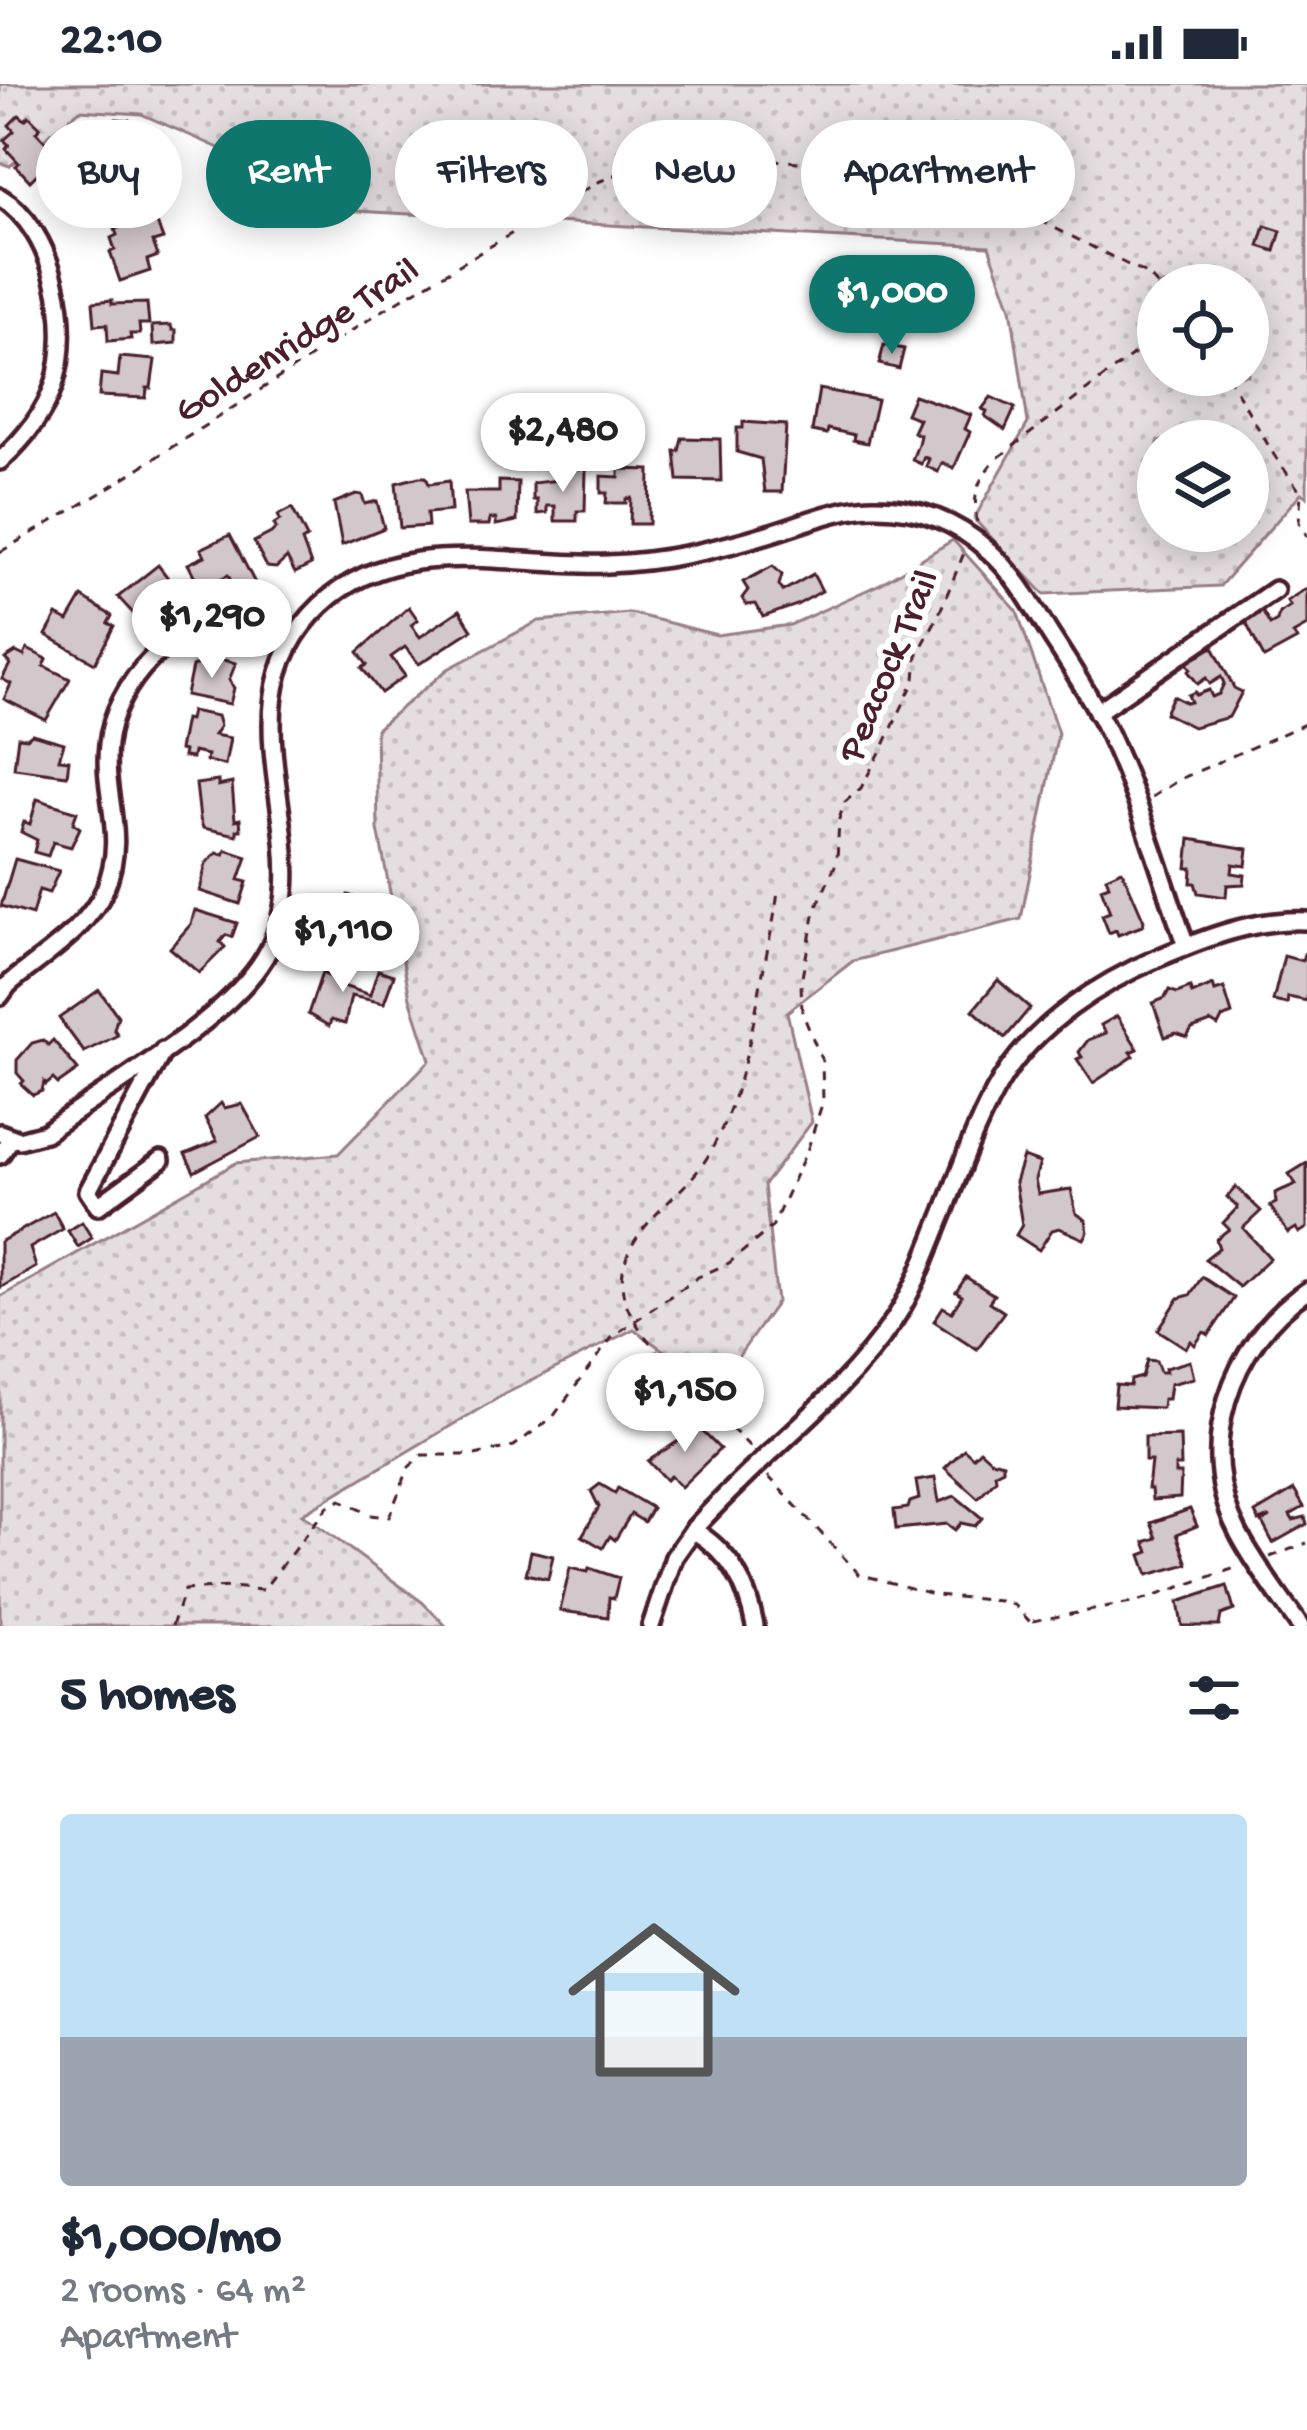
<!DOCTYPE html>
<meta charset="utf-8">
<style>
body{margin:0;font-family:"Gochi Hand",sans-serif;background:#f2f2f3;color:#1f2937;height:100vh;display:flex;flex-direction:column;font-size:45px;white-space:nowrap}
*{box-sizing:border-box;margin:0}
p{font-size:39px;color:#747a83}
.icon{flex:none;width:66px;height:66px;fill:none;stroke:currentColor;stroke-width:2;stroke-linecap:round;stroke-linejoin:round}
.map{position:relative;height:1542px;overflow:hidden}
.panel{display:flex;flex-direction:column;background:#fff;flex:1}
.panel>*{flex:none}
.banner{position:absolute;left:36px;top:36px;width:1236px;height:108px;display:flex;gap:24px}
.controls{position:absolute;left:1137px;top:180px;display:grid;gap:24px}
.controls a{display:grid;place-items:center;width:132px;height:132px;border-radius:50%;background:#fff;box-shadow:0 6px 30px #0003;font-size:60px}
.price{position:absolute;translate:-50% -102px;padding:0 27px;border-radius:42px;background:#fff;color:#222;font-size:39px;line-height:78px;filter:drop-shadow(0 3px 6px #0008)}
.price::after{content:'';position:absolute;left:50%;top:72px;width:36px;height:27px;margin-left:-18px;background:inherit;clip-path:polygon(0 0,100% 0,50% 100%)}
.price.current{background:#0f766e;color:#fff}
ul{padding:0;list-style:none}
li{display:grid;align-content:center;gap:24px;height:636px;padding:0 60px}
li span{display:grid;place-items:center;height:372px;border-radius:12px;color:#555}
li>.icon{margin-inline-start:auto}
span .icon{width:216px;height:216px;fill:#fffc;stroke-width:1}
li b{font-size:51px}
h2{display:flex;justify-content:space-between;align-items:center;height:144px;padding:0 60px;font-size:51px}
.tag{padding:0 42px;border-radius:54px;background:#fff;box-shadow:0 6px 30px #0003;font-size:42px;line-height:108px}
.tag.current{background:#0f766e;color:#fff}
.status{display:flex;justify-content:space-between;align-items:center;height:84px;padding:0 60px;background:#fff;direction:ltr}
.status svg{height:33px;fill:currentColor}
.map>svg:first-child{display:block}
.grass{fill:url(#grass-dots);stroke:#987e86;stroke-width:3;fill-rule:evenodd}
.building{fill:#d2c7cb;stroke:#4a1f2b;stroke-width:3}
.lines{fill:none;stroke-linecap:round;stroke-linejoin:round}
.minor-casing{stroke:#4a1f2b;stroke-width:24}
.path{stroke:#4a1f2b;stroke-width:3;stroke-dasharray:9 9;stroke-linecap:butt}
.minor{stroke:#fff;stroke-width:15}
.labels{text-anchor:middle;stroke-width:12;stroke-linejoin:round;paint-order:stroke}
.street-label{font-size:39px;fill:#4a1f2b;stroke:#fff}
</style>
<div class="status"><b>22:10</b><svg viewBox="0 0 49 12"><path d="M0 12V9h3v3zM5 12V6h3v6zM10 12V3h3v9zM15 12V0h3v12zM26 1h20v11H26zM47 4h2v5h-2z"/></svg></div>
<div class="map">
<svg width="1307" height="1542" viewBox="0 0 1307 1542">
<defs>
<pattern id="grass-dots" width="8" height="8" patternUnits="userSpaceOnUse" patternTransform="scale(3)"><rect width="8" height="8" fill="#e5dee0"/><path d="M2 2h.1M6 6h.1" fill="none" stroke="#c6bec0" stroke-width="1.8" stroke-linecap="round"/></pattern>
</defs>
<rect width="100%" height="100%" fill="#fff"/>
<filter id="ink" filterUnits="userSpaceOnUse"><feTurbulence type="fractalNoise" baseFrequency=".00833" numOctaves="2"/><feDisplacementMap in="SourceGraphic" scale="24" xChannelSelector="R" yChannelSelector="G"/><feConvolveMatrix kernelMatrix="1 2 1 2 8 2 1 2 1" color-interpolation-filters="sRGB"/></filter>
<g filter="url(#ink)">
<!-- grass -->
<g class="grass">
<path d="M0,0H1307V413L1301,409L1220,502L1044,510L974,435L1028,339L1011,224L989,162L283,123L272,92L228,68L141,30L80,26L10,82L0,79ZM1158,201H1248V291H1158ZM1158,357H1248V447H1158Z"/>
<polygon points="953,456 1017,527 1058,649 1021,835 853,877 787,928 812,1038 764,1101 777,1218 709,1314 664,1267 634,1245 503,1311 302,1430 422,1518 446,1542 0,1542 0,1213 236,1079 338,1070 430,976 410,914 378,745 376,645 448,585 539,537 630,529 717,551 790,541 880,500"/>
</g>
<!-- building -->
<g class="building">
<polygon points="19,31 25,36 29,32 40,43 36,48 57,70 30,97 16,82 19,79 6,65 9,61 4,56 14,47 9,41"/>
<polygon points="116,35 129,36 137,44 129,53 115,52 107,44"/>
<polygon points="80,66 85,71 94,67 98,76 94,79 102,87 110,84 121,96 100,116 91,107 87,112 96,121 85,131 70,117 76,111 70,105 64,110 50,96 61,85 69,94 73,89 65,81"/>
<polygon points="154,131 163,155 153,158 158,172 147,176 150,187 120,197 110,168 115,166 111,154 117,151 115,145"/>
<polygon points="1265,142 1281,147 1275,167 1259,162"/>
<polygon points="112,216 112,220 147,219 149,240 139,240 140,250 130,250 131,255 108,257 107,240 95,241 93,218"/>
<polygon points="171,241 172,246 176,246 176,259 153,261 152,242"/>
<polygon points="884,261 904,265 899,285 879,280"/>
<polygon points="120,273 155,276 151,304 147,304 146,314 99,312 101,290 118,292"/>
<polygon points="819,305 877,316 867,359 853,356 854,351 828,345 827,350 812,347"/>
<polygon points="914,311 971,331 965,345 970,348 954,384 942,379 938,388 926,382 929,375 924,373 921,380 912,376 918,360 920,351 913,348 919,335 906,330"/>
<polygon points="991,313 1015,324 1005,346 985,332 987,327 982,325"/>
<polygon points="743,338 786,341 782,408 765,408 761,375 737,368 737,344 743,344"/>
<polygon points="682,354 720,355 721,397 678,396 675,367 679,367"/>
<polygon points="565,384 586,385 585,427 577,427 577,437 555,437 555,422 547,422 547,429 537,430 537,416 533,416 533,399 558,396"/>
<polygon points="619,385 650,386 649,440 630,440 631,414 626,415 626,419 606,419 607,409 601,409 601,392 619,393"/>
<polygon points="419,393 426,393 429,400 449,397 451,427 427,429 428,442 400,444 396,399"/>
<polygon points="499,397 518,398 517,437 496,441 496,435 490,435 489,441 468,441 465,408 499,408"/>
<polygon points="356,410 362,411 365,420 377,417 384,444 342,461 334,419"/>
<polygon points="292,424 307,454 302,457 311,481 295,489 287,474 276,484 267,483 254,458 271,449 276,444 274,440 280,436 278,431"/>
<polygon points="230,451 256,501 237,510 228,491 206,502 202,494 197,497 188,480 205,472 201,465"/>
<polygon points="158,481 175,503 156,521 159,526 142,539 118,513"/>
<polygon points="773,482 782,491 779,501 783,507 813,490 822,507 797,521 763,533 756,520 746,521 742,514 748,506 743,498"/>
<polygon points="1307,504 1307,542 1293,550 1297,556 1264,574 1244,535 1261,525 1270,541 1277,537 1279,529 1290,522 1287,517"/>
<polygon points="82,513 112,532 108,539 114,542 95,579 46,551 57,531 68,537"/>
<polygon points="409,523 418,536 411,541 420,553 460,526 472,546 419,580 405,563 391,573 405,592 381,609 362,584 367,581 358,568"/>
<polygon points="1213,563 1234,604 1242,608 1229,633 1193,643 1165,629 1173,612 1187,619 1191,618 1188,611 1195,608 1196,611 1209,606 1212,613 1219,610 1224,599 1221,593 1210,600 1206,594 1198,600 1188,587 1191,585 1187,579"/>
<polygon points="27,565 47,575 44,582 70,595 46,636 4,615 11,600 2,595 10,580 5,575 16,568 24,572"/>
<polygon points="210,573 236,579 229,596 234,604 230,620 186,611 192,583"/>
<polygon points="191,627 217,632 220,642 214,651 230,654 225,681 206,677 207,671 193,668 192,674 183,673 184,667 179,666 185,635 189,636"/>
<polygon points="32,650 64,659 59,675 69,676 67,691 14,684 18,653 27,654"/>
<polygon points="218,697 218,702 232,699 235,736 240,735 241,746 237,746 237,751 203,744 200,735 196,700"/>
<polygon points="37,715 77,728 73,739 80,744 71,763 53,758 48,772 34,768 37,756 21,748 24,738 30,740"/>
<polygon points="1190,755 1248,765 1246,782 1233,780 1232,789 1245,791 1244,800 1227,801 1226,813 1198,809 1195,799 1191,799 1192,784 1187,784"/>
<polygon points="226,766 247,773 239,796 247,798 240,820 200,807 206,779 217,769 224,771"/>
<polygon points="15,775 59,787 49,809 39,806 32,831 1,822"/>
<polygon points="1122,786 1144,837 1142,842 1118,851 1116,846 1109,849 1102,831 1110,828 1101,804 1109,801 1106,793"/>
<polygon points="348,811 379,822 373,838 400,848 394,866 337,846 339,840 333,838"/>
<polygon points="195,826 237,839 232,853 226,851 220,858 225,863 199,889 170,864 191,840"/>
<polygon points="1304,870 1307,871 1307,917 1288,913 1287,920 1273,917 1284,872 1302,877"/>
<polygon points="331,877 343,881 337,900 370,911 378,886 394,891 384,919 351,912 345,940 331,936 329,942 308,930 322,889 329,892"/>
<polygon points="998,896 1030,924 1005,954 973,926"/>
<polygon points="1213,901 1215,907 1224,904 1232,930 1222,934 1218,942 1211,938 1192,945 1187,953 1176,949 1165,953 1153,919 1165,914 1169,906 1177,909 1190,904 1192,910"/>
<polygon points="99,906 118,932 114,945 118,951 84,968 59,934"/>
<polygon points="1117,932 1138,965 1131,968 1134,972 1093,999 1077,975 1082,973 1079,968 1088,956 1106,949 1101,941"/>
<polygon points="43,956 48,961 53,956 78,986 58,1000 53,995 46,1001 44,998 42,1007 33,1011 21,1000 24,997 17,989 17,976 32,959"/>
<polygon points="221,1019 224,1024 242,1020 260,1053 194,1088 185,1070 217,1057 205,1034"/>
<polygon points="1023,1073 1040,1079 1035,1096 1038,1110 1071,1105 1076,1129 1086,1136 1088,1148 1084,1155 1059,1144 1052,1146 1039,1166 1016,1151 1022,1141 1015,1098"/>
<polygon points="1307,1079 1307,1144 1299,1149 1296,1144 1288,1149 1270,1122 1276,1119 1275,1109 1296,1100 1289,1090"/>
<polygon points="1236,1103 1261,1127 1243,1144 1270,1174 1239,1203 1205,1175 1219,1164 1216,1155 1229,1145 1223,1139 1238,1123 1227,1113"/>
<polygon points="54,1128 63,1145 30,1164 36,1183 0,1204 0,1158"/>
<polygon points="82,1138 92,1154 78,1163 68,1147"/>
<polygon points="966,1193 994,1211 989,1218 1004,1228 977,1265 934,1237 943,1223 952,1228 962,1212 956,1208"/>
<polygon points="1202,1193 1234,1214 1209,1251 1204,1248 1195,1261 1191,1257 1186,1264 1158,1246 1179,1214 1190,1211"/>
<polygon points="1147,1276 1156,1277 1160,1288 1166,1288 1165,1284 1190,1277 1194,1294 1170,1300 1168,1315 1163,1315 1162,1324 1114,1322 1116,1301 1130,1302 1131,1296 1142,1293"/>
<polygon points="691,1336 720,1365 681,1403 670,1392 666,1396 648,1377 683,1354 678,1348"/>
<polygon points="1180,1352 1181,1382 1175,1382 1175,1390 1181,1390 1180,1414 1152,1416 1151,1405 1148,1405 1151,1377 1145,1377 1145,1353"/>
<polygon points="964,1365 973,1373 980,1366 991,1376 1003,1379 1003,1385 995,1389 996,1395 978,1414 945,1384"/>
<polygon points="935,1394 939,1418 955,1412 982,1434 975,1442 961,1439 955,1446 947,1440 896,1445 894,1426 908,1424 910,1418 919,1415 916,1397"/>
<polygon points="600,1400 615,1409 618,1404 652,1424 644,1438 631,1430 615,1456 610,1452 603,1464 582,1452 599,1423 591,1407"/>
<polygon points="1294,1406 1304,1423 1290,1431 1293,1436 1305,1433 1307,1440 1273,1459 1262,1438 1271,1433 1259,1437 1255,1429"/>
<polygon points="1190,1425 1197,1442 1177,1450 1188,1480 1148,1491 1141,1471 1149,1468 1145,1458 1157,1454 1151,1439"/>
<polygon points="531,1467 553,1472 548,1495 526,1490"/>
<polygon points="570,1484 588,1488 589,1484 619,1494 614,1514 609,1513 608,1533 560,1527"/>
<polygon points="1227,1502 1234,1526 1221,1531 1219,1542 1182,1542 1178,1518"/>
</g>
<g class="lines">
<defs>
<g id="minor">
<path d="M0,113C55,146 73,243 54,301C44,331 23,356 0,377"/>
<polyline points="1097,628 1275,506"/>
<path d="M0,912L8,901C40,873 88,846 105,805C128,750 102,713 108,660C114,600 174,533 238,540C256,542 273,552 289,560"/>
<path d="M0,1049L19,1056L45,1049C107,1004 217,942 259,882C337,773 208,628 321,521C400,447 512,484 608,480C664,478 715,466 768,450C802,440 838,424 873,423C917,422 957,438 989,467C1014,489 1031,519 1048,547C1067,577 1088,608 1104,640C1138,710 1160,788 1186,862"/>
<polyline points="0,1071 11,1055"/>
<polyline points="161,1076 98,1122 88,1107 163,967"/>
<path d="M693,1446C731,1469 747,1500 755,1542"/>
<path d="M651,1542L674,1473L693,1446C756,1374 840,1316 894,1236C916,1203 929,1164 944,1128C961,1084 977,1036 1002,995C1036,940 1100,899 1158,874C1205,854 1256,834 1307,837"/>
<path d="M1300,1542C1279,1512 1256,1482 1239,1450C1193,1365 1230,1258 1307,1207"/>
</g>
</defs>
<!-- minor casing -->
<use href="#minor" class="minor-casing"/>
<!-- path -->
<g class="path">
<polyline points="1227,291 1274,371 1301,409 1299,438 1307,452"/>
<path d="M977,438C973,412 976,398 994,377L1158,252"/>
<polyline points="0,468 104,407 382,227 598,98 637,82 680,69 999,93 1039,136 1148,191 1158,202"/>
<polyline points="1152,713 1180,695 1307,639"/>
<path d="M750,1363C717,1328 630,1254 623,1208C614,1148 682,1117 708,1072C741,1013 751,953 763,888C768,861 775,834 778,807"/>
<polyline points="768,1392 859,1490 936,1511 1000,1517 1014,1521 1034,1542"/>
<polyline points="1270,1473 1307,1459"/>
<polyline points="1033,1537 1137,1518 1238,1483"/>
<polyline points="172,1542 184,1506 231,1503 263,1506 328,1422 341,1416 370,1431 389,1433 409,1383 422,1371 475,1371 514,1362 553,1333 613,1252 698,1193 729,1179 772,1143 808,1064 823,1017 822,977 802,928 801,898 815,827 837,777 839,735 845,718 861,704 885,659 915,595 917,572 939,530 964,469"/>
</g>
<!-- minor -->
<use href="#minor" class="minor"/>
</g>
</g>
<g class="labels">
<!-- street labels -->
<g class="street-label">
<text transform="translate(295 253) rotate(-32)" y="14">Goldenridge Trail</text>
<text transform="translate(885 580) rotate(-67)" y="14">Peacock Trail</text>
</g>
</g>
</svg>
<div class="controls">
<a><svg class="icon" aria-label="locate" viewBox="0 0 24 24"><circle cx="12" cy="12" r="6"/><path d="M12 2v4M12 18v4M2 12h4M18 12h4"/></svg></a>
<a><svg class="icon" aria-label="layers" viewBox="0 0 24 24"><path d="M12 4l9 5-9 5-9-5zM3 14l9 5 9-5"/></svg></a>
</div>
<b class="price current" style="left:892px;top:273px">$1,000</b>
<b class="price" style="left:563px;top:411px">$2,480</b>
<b class="price" style="left:212px;top:597px">$1,290</b>
<b class="price" style="left:343px;top:911px">$1,110</b>
<b class="price" style="left:685px;top:1371px">$1,150</b>
<div class="banner">
<a class="tag">Buy</a>
<a class="tag current">Rent</a>
<a class="tag">Filters</a>
<a class="tag">New</a>
<a class="tag">Apartment</a>
</div>
</div>
<section class="panel">
<h2>5 homes<svg class="icon" aria-label="filters" viewBox="0 0 24 24"><path d="M4 7h16M4 17h16"/><circle cx="9" cy="7" r="2"/><circle cx="15" cy="17" r="2"/></svg></h2>
<ul>
<li><span style="background:linear-gradient(#bfe0f5 60%,#9aa5b1 0)"><svg class="icon" aria-label="home" viewBox="0 0 24 24"><path d="M3 11l9-7 9 7M6 9v11h12V9"/></svg></span><div><b>$1,000/mo</b><p>2 rooms · 64 m²</p><p>Apartment</p></div></li>
</ul>
</section>
